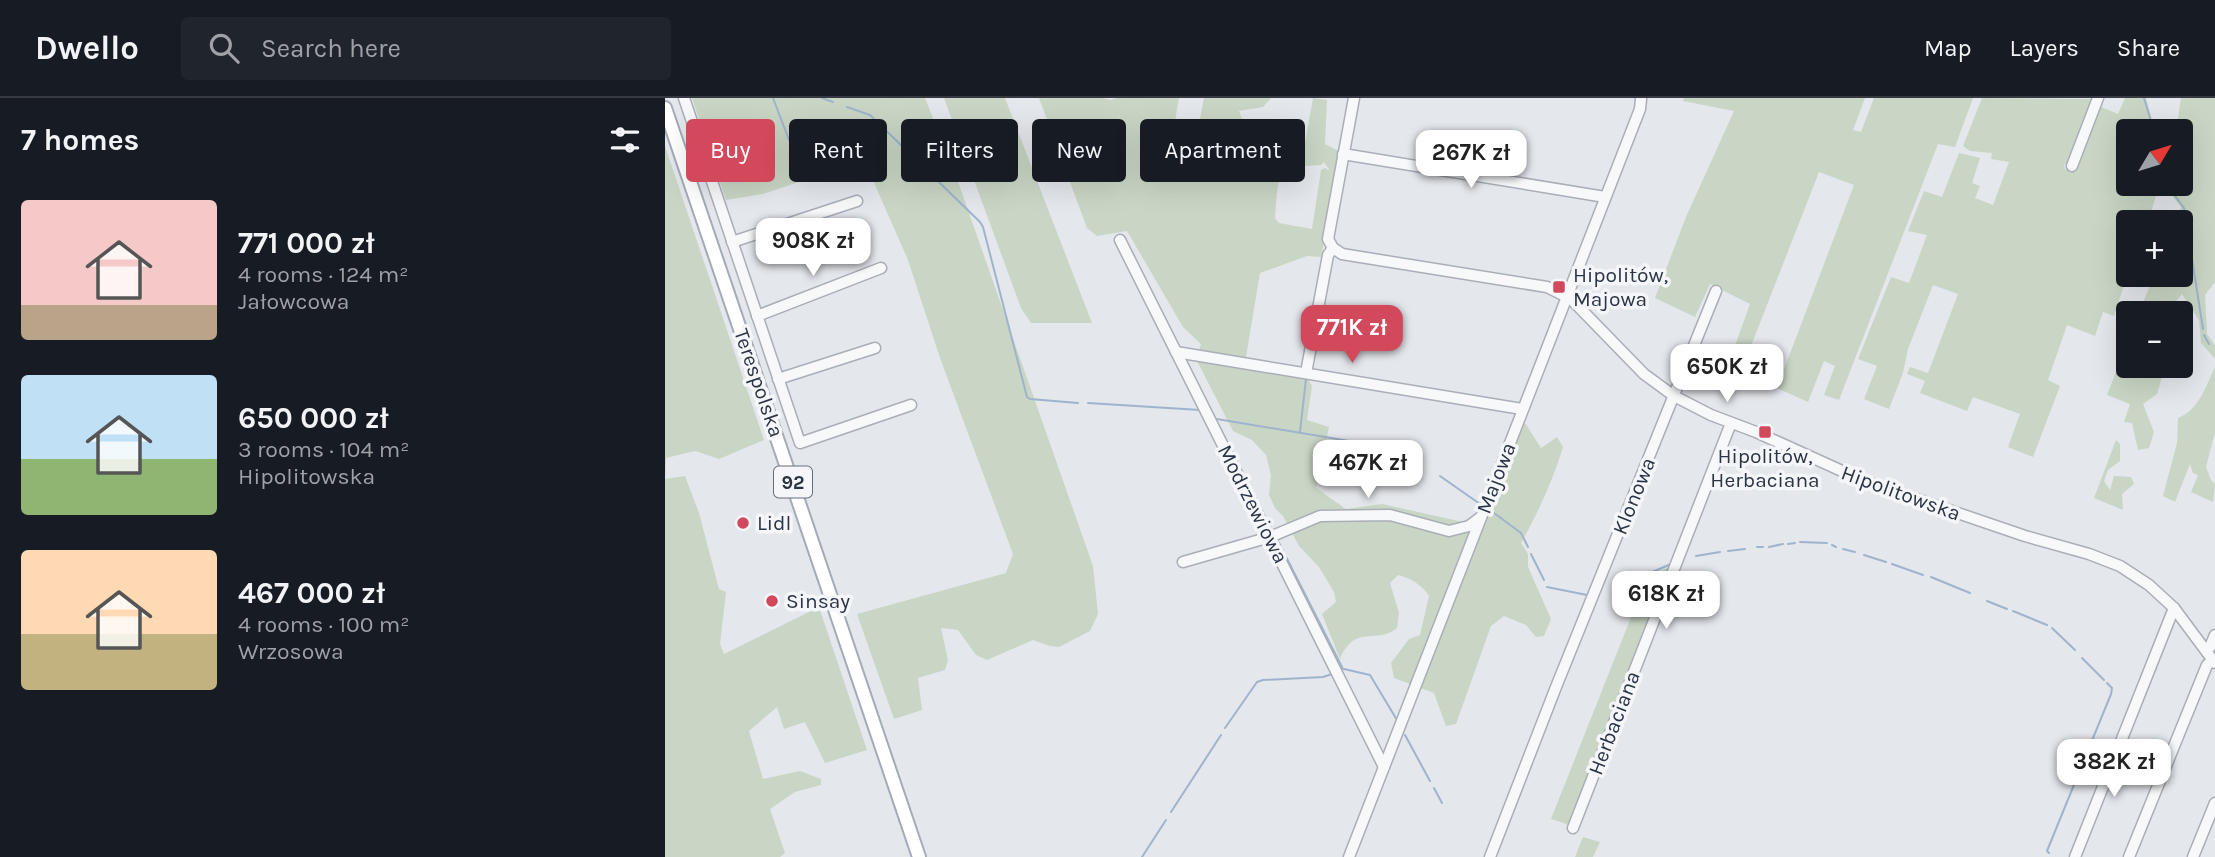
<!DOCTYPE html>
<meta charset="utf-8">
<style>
body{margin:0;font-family:Karla,sans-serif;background:#20242c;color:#f1f3f6;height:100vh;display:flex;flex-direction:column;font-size:26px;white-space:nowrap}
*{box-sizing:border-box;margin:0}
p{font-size:23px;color:#9ea1a6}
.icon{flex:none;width:38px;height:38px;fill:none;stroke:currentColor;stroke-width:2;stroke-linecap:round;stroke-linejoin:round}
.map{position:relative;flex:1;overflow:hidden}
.panel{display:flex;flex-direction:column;background:#171b24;width:665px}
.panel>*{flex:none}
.top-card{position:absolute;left:21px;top:21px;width:665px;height:63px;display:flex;gap:14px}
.needle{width:46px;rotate:52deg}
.buttons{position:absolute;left:1451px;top:21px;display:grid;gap:14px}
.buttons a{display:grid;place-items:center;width:77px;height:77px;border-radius:7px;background:#171b24;box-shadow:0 7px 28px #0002;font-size:35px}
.price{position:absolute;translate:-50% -60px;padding:0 16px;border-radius:14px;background:#fff;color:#222;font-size:23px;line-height:46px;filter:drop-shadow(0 2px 4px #0008)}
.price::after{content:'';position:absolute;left:50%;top:42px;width:21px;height:16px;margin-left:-10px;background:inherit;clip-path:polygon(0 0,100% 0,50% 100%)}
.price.active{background:#d1495b;color:#fff}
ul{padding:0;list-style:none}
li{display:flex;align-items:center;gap:21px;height:175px;padding:0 21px}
li span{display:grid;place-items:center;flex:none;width:196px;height:140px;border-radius:7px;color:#555}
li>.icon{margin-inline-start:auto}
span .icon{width:84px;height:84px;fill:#fffc;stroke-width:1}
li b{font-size:30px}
h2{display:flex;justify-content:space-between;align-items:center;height:84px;padding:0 21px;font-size:30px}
.pill{padding:0 24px;border-radius:7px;background:#171b24;box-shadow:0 7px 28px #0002;font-size:24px;line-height:63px}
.pill.active{background:#d1495b;color:#fff}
header{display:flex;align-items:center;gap:42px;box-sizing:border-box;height:98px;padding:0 35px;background:#171b24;border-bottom:2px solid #363941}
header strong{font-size:33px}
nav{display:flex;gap:38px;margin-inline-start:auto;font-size:24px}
.search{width:490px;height:63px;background:#20242c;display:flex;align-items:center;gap:18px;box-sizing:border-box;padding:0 24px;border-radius:7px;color:#9ea1a6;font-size:26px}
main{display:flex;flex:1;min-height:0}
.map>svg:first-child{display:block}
.green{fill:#c9d6c5;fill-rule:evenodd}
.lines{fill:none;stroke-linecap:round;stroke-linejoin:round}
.stream{stroke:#9fb4cc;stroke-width:2}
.minor-casing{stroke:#a9aeb7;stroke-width:13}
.major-casing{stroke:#a3abb8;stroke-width:16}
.minor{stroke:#f7f8fa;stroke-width:10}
.major{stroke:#fff;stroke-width:12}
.poi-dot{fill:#d1495b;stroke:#f4f6f9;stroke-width:2.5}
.labels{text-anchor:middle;stroke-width:7;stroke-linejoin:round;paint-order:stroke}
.shield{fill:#f4f6f9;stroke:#676e7b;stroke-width:2}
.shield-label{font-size:19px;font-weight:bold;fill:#2b3445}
.poi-label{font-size:21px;fill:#2b3445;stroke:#f4f6f9;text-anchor:start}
.street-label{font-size:21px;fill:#2b3445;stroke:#f4f6f9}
</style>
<header>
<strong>Dwello</strong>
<div class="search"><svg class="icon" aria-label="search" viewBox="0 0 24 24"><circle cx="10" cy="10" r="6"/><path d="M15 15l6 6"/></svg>Search here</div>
<nav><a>Map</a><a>Layers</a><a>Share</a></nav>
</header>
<main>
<section class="panel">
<h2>7 homes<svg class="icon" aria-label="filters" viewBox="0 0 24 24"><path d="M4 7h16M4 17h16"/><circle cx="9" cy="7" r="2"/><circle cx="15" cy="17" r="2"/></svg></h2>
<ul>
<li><span style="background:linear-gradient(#f6c9c9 75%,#b9a48a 0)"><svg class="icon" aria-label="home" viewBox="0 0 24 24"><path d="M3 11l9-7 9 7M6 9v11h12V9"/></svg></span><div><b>771 000 zł</b><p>4 rooms · 124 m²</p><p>Jałowcowa</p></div></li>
<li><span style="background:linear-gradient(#bfe0f5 60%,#8fb573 0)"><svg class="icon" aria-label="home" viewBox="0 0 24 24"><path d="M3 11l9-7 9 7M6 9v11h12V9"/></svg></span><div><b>650 000 zł</b><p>3 rooms · 104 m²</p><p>Hipolitowska</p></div></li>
<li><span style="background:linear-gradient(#ffd9b3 60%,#c2b280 0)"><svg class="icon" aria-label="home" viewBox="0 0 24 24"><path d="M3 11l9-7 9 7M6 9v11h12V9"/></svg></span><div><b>467 000 zł</b><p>4 rooms · 100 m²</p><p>Wrzosowa</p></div></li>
</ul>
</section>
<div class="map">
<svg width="1550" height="759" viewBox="0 0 1550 759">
<rect width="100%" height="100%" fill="#e4e7ec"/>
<!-- green -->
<g class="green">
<polygon points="27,0 260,0 291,78 428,468 433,516 425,533 394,549 385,548 368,542 322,562 311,557 293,532 276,530 283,562 280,572 253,580 257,612 229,621 192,516 341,475 348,456 275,260 243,162 199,62 98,96 61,102"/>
<polygon points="279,0 340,0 427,225 366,225 356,210"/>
<path d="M374,0H437L446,2L452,0H514L510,23L534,26L539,0H606L598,9L574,13C581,33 586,34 606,38L607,52L615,53L619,43L640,45L648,0L662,2L660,46L676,54L656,159L642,158L595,175L581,259L635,269L647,288L642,322L664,329L651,390L681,411L717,406L816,428L860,325L876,350L892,339L898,349C888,382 873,415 856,445L863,456V469L886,521L879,538L871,539L861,527L839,518L826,528L791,626L781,628L769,595L729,580L726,565L744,541L755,537L764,498C756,486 747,481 733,477L725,485L734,515L732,530C712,547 690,525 675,561L657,516L671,504L669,494L654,469L634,448L618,418L610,410L604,397L606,377L601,357L587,342L568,333L531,261L536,246L518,229L462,133L432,138L422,130ZM659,64L665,73L660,70L656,72L647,131L614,125L610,120C612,104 610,81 622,69L656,67Z"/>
<polygon points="1019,0 1200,0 1188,32 1196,34 1209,0 1308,0 1290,49 1273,46 1174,302 1159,297 1170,268 1159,263 1143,304 1112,290 1189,87 1154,74 1077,271 1063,267 1085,206 1045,186 1030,219 990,200 1021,119 1069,13 1018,3"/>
<polygon points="1317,0 1428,1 1405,62 1399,67 1400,71 1410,74 1434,8 1453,16 1460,0 1481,0 1490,33 1463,33 1463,86 1516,86 1516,33 1511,33 1516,0 1550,0 1550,184 1540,197 1542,236 1550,247 1550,261 1536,245 1534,222 1517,196 1501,215 1474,215 1489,177 1516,177 1516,124 1510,124 1516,109 1498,86 1494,88 1483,124 1463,124 1463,175 1449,218 1438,214 1430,238 1402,227 1383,282 1395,288 1368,359 1343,349 1355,316 1308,299 1302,313 1255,295 1260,283 1242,276 1245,269 1263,275 1293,196 1268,187 1243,251 1238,275 1224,311 1199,301 1212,268 1193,261 1226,179 1244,185 1262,137 1243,133 1259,93 1277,99 1294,55 1315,60 1307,85 1315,88 1310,100 1328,107 1344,64 1326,61 1327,55 1305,53 1298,48"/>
<polygon points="0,48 99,342 54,361 30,353 1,360 0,381 20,378 34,415 54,491 61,494 55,546 59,556 154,509 202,652 160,665 140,624 119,631 112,609 84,633 98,681 135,673 156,681 156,687 130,694 105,711 120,755 115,759 0,759"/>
<polygon points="1463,243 1463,268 1500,268 1492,296 1478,306 1489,334 1484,350 1473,352 1467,325 1459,324 1465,306 1442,297"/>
<path d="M1550,269V334L1541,369L1546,382L1550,386L1548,404L1526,394L1533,377L1528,375L1525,366L1510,404L1498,398L1512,345L1513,320C1534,312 1541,288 1550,269Z"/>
<polygon points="1451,342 1455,346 1455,363 1443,372 1439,383 1445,392 1449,378 1466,379 1469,386 1457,396 1458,412 1429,400"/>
<polygon points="1007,468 904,727 886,721 982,479"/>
<polygon points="918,739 935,744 928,759 910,759"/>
</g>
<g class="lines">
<!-- stream -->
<g class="stream">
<polyline points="108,0 124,42"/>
<polyline points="157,0 168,4"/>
<polyline points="1479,0 1489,33"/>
<polyline points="182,9 205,17 315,124 318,129 362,299 365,301 413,305"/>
<polyline points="1501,86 1519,110 1538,231"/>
<polyline points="1539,237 1544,246"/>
<polyline points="423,305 535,312"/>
<polyline points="547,315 608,434"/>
<polyline points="552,321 690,344"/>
<polyline points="635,334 641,281"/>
<polyline points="730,351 741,353 748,358"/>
<polyline points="775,378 815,406"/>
<polyline points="825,412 856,435 863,449"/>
<polyline points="612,441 678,571"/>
<polyline points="1135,444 1162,445"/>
<polyline points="1123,446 1130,445"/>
<polyline points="1167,447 1171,449"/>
<polyline points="1092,449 1098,449"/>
<polyline points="1104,449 1118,446"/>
<polyline points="1178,451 1190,454"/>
<polyline points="1063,453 1080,451"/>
<polyline points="866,456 879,482"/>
<polyline points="1199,457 1221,464"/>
<polyline points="1031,458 1055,454"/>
<polyline points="1227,466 1258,477"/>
<polyline points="985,475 1006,466"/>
<polyline points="1266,479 1305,495"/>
<polyline points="882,489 922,497"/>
<polyline points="1322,503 1342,511"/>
<polyline points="1348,513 1382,527"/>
<polyline points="1387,530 1410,552"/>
<polyline points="1417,560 1439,582"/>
<polyline points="679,571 705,577 732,622"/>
<polyline points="560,630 592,584 598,582 658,579 667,576"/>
<polyline points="740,637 765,683"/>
<polyline points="769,690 777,705"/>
<polyline points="506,714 556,637"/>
<polyline points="1384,755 1382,753 1446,596 1447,590 1442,585"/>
<polyline points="477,759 501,722"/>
</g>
<defs>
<g id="minor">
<polyline points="19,0 135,345 246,307"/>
<polyline points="689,0 663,141 668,150 677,156 882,189 906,201 979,276 1009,298 1046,317 1091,334 1199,383 1360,438 1424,456 1455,468 1484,487 1509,510 1550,565"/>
<polyline points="678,56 940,99"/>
<polyline points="1407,68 1433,0"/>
<polyline points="455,142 719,669"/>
<polyline points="67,144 192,103"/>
<polyline points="92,218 216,170"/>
<polyline points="511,254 857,311"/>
<polyline points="641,275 663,157 668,150"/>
<polyline points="113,281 210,250"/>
<polyline points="518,464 605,439 655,418 725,417 784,433 804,428 816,419"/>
<polyline points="1541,552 1545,549 1550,537"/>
<polyline points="908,730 1066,325"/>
<polyline points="684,759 975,11 976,1"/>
<polyline points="825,759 891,589 1051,193"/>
<polyline points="1410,759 1509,510"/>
<polyline points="1464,759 1542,567 1548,562"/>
<polyline points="1528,759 1550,705"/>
</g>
<polyline id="major" points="0,10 254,759"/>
</defs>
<!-- minor casing -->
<use href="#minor" class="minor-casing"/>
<!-- major casing -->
<use href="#major" class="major-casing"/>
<!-- minor -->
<use href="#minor" class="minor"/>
<!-- major -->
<use href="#major" class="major"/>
</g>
<!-- markers -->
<g class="poi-dot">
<rect x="887" y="182" width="14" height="14" rx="3.5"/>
<rect x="1093" y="327" width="14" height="14" rx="3.5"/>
<circle cx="78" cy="425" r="7"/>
<circle cx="107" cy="503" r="7"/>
</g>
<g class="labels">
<!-- shield labels -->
<rect class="shield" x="109" y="368.5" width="38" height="31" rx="5"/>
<g class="shield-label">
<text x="128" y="391">92</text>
</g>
<!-- poi labels -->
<g class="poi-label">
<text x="908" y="184">Hipolitów,<tspan x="908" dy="24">Majowa</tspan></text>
<text x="1100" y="365" text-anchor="middle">Hipolitów,<tspan x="1100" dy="24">Herbaciana</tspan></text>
<text x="92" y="432">Lidl</text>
<text x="121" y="510">Sinsay</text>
</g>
<!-- street labels -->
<g class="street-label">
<text transform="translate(94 285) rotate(71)" y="7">Terespolska</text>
<text transform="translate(831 380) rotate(-69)" y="7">Majowa</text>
<text transform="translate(1236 395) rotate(20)" y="7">Hipolitowska</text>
<text transform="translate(969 398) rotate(-68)" y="7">Klonowa</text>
<text transform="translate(588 406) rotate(63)" y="7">Modrzewiowa</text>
<text transform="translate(949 625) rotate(-69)" y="7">Herbaciana</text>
</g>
</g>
</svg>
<div class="buttons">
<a><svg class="needle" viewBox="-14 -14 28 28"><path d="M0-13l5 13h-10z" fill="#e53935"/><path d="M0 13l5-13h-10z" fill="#9ea1a6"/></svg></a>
<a>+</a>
<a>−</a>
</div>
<b class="price" style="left:806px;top:92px">267K zł</b>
<b class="price" style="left:148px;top:180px">908K zł</b>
<b class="price active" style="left:687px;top:267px">771K zł</b>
<b class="price" style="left:1062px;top:306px">650K zł</b>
<b class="price" style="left:703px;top:402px">467K zł</b>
<b class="price" style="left:1001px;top:533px">618K zł</b>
<b class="price" style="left:1449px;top:701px">382K zł</b>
<div class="top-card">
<a class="pill active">Buy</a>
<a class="pill">Rent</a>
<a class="pill">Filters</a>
<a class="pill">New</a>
<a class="pill">Apartment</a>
</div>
</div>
</main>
